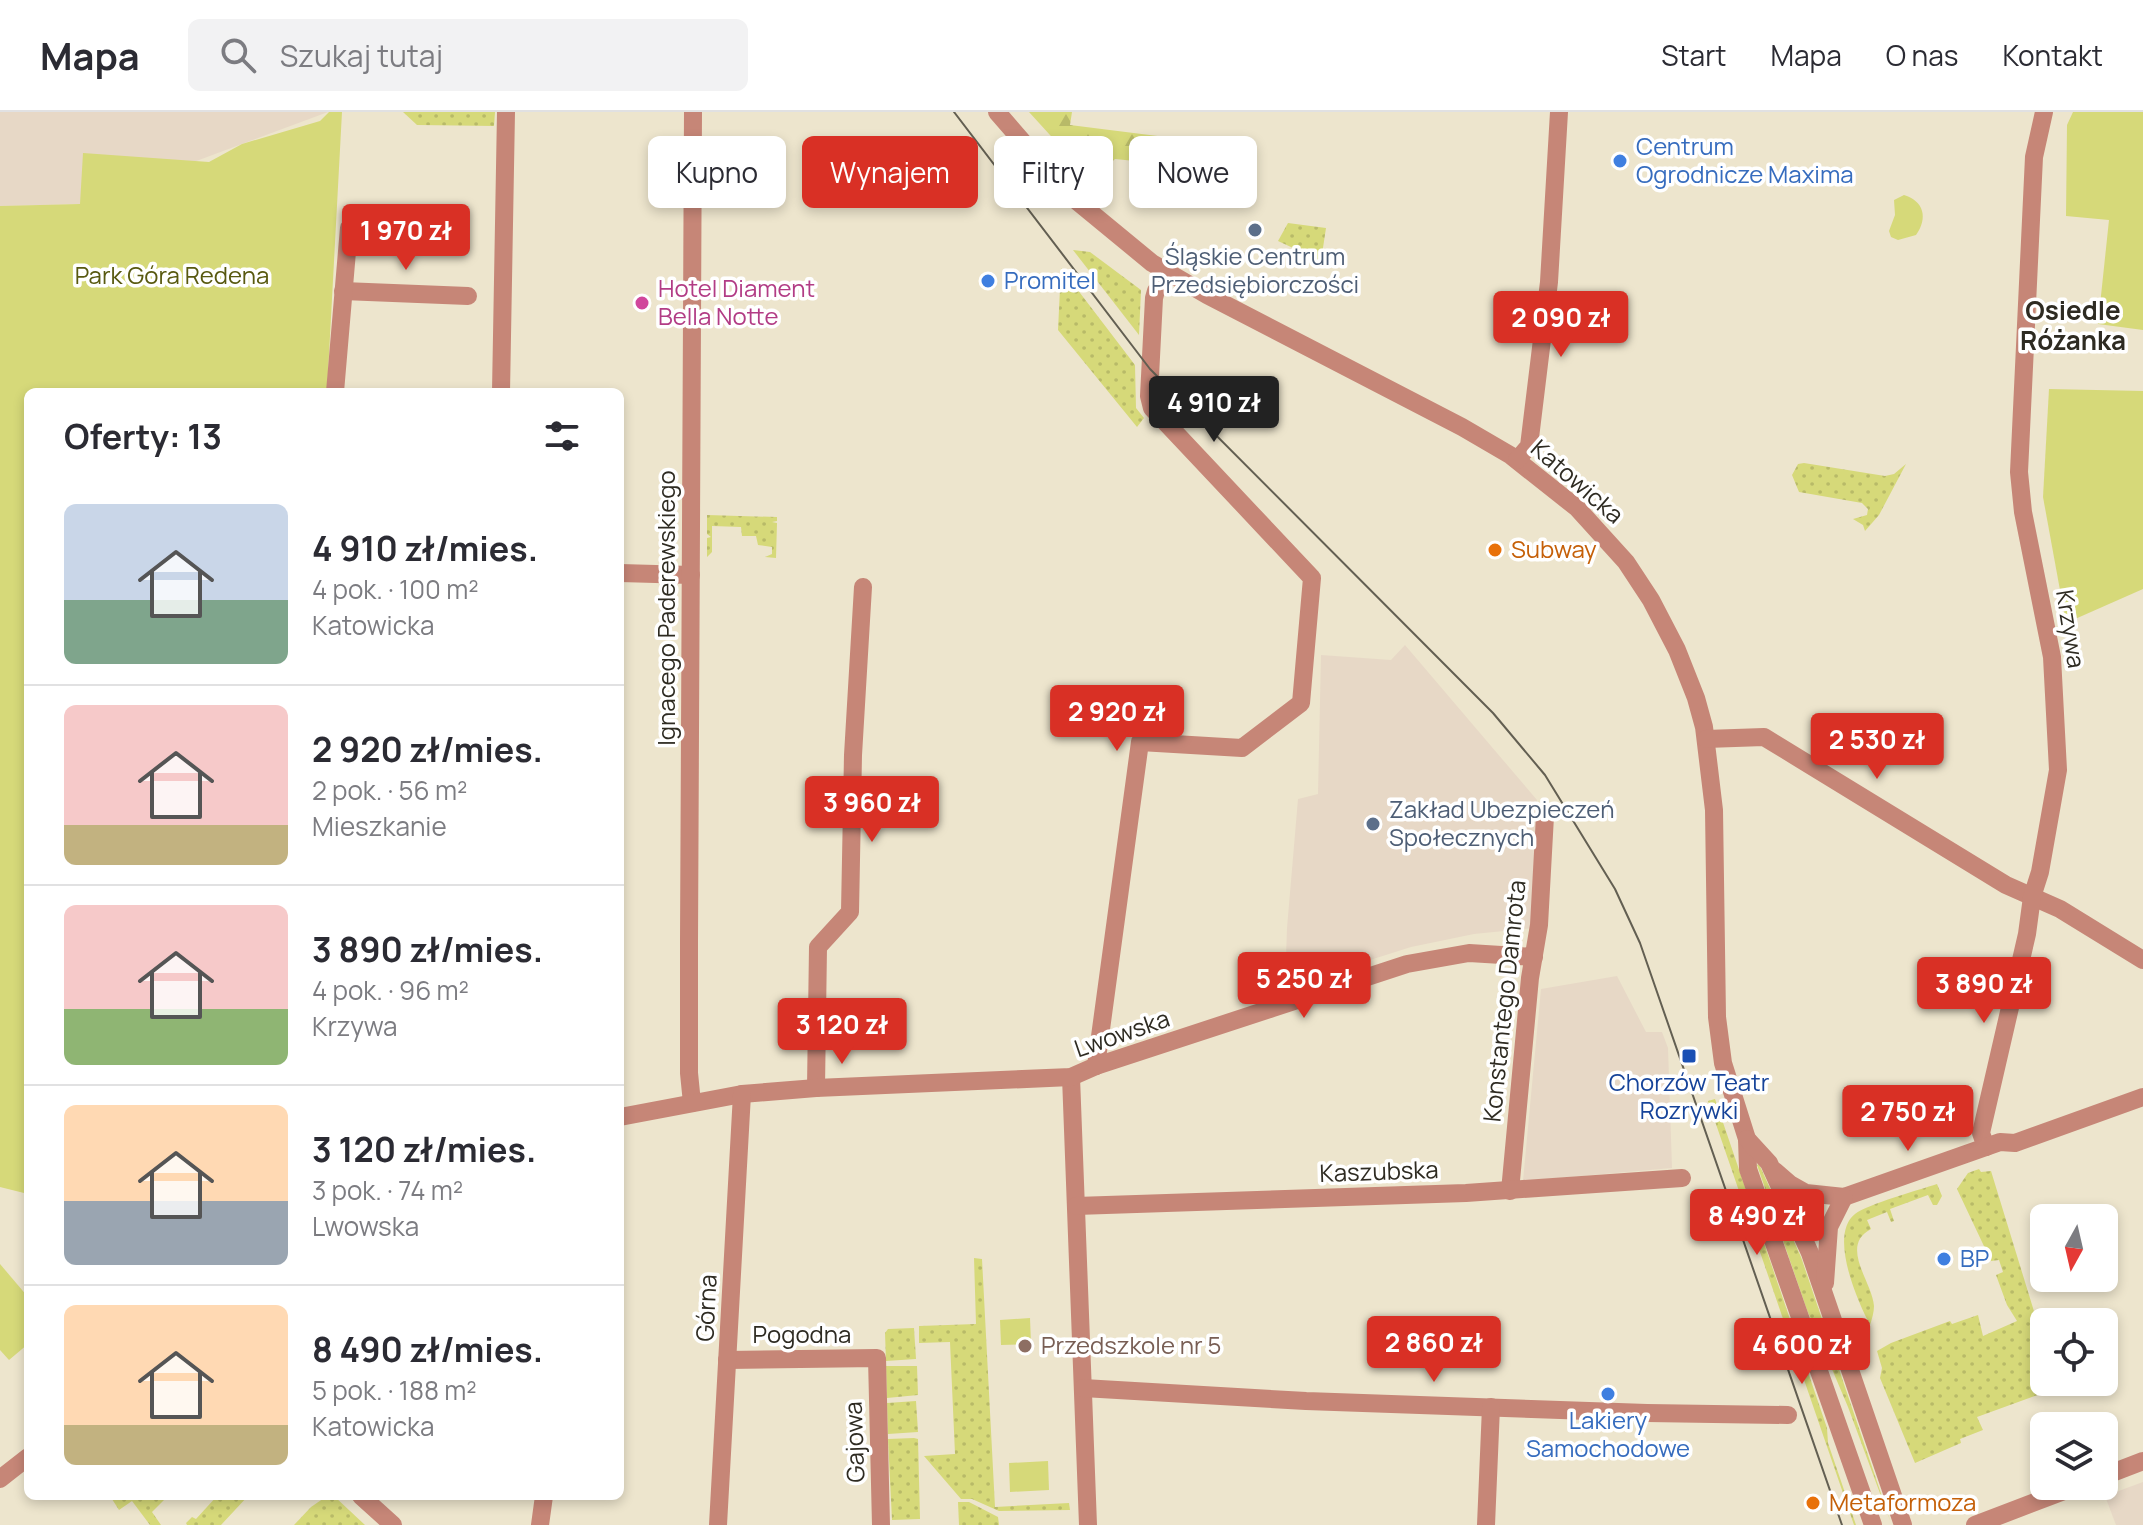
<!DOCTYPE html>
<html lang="pl">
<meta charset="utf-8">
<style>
body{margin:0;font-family:Manrope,sans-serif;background:#f2f2f3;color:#2b2b33;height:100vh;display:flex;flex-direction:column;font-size:30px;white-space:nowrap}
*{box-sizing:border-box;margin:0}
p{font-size:26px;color:#7c7c81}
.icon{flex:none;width:44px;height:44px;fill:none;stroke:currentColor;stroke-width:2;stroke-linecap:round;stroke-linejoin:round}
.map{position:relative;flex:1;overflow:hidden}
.side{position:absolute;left:24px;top:276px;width:600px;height:1112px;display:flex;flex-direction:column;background:#fff;border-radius:12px;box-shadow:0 4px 12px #0003}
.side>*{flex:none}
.banner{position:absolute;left:648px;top:24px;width:760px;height:72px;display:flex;gap:16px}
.needle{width:52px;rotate:188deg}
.controls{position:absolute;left:2030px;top:1092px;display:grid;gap:16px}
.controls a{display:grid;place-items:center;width:88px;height:88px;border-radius:12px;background:#fff;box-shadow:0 4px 12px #0003;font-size:40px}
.price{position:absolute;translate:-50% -68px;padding:0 18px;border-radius:8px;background:#d93025;color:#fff;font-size:26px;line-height:52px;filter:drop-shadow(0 2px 4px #0008)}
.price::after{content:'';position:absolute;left:50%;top:48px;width:24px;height:18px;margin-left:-12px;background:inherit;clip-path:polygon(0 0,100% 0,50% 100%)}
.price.selected{background:#222;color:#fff}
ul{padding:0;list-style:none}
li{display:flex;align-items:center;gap:24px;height:200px;padding:0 40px}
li+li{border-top:2px solid #e1e1e2}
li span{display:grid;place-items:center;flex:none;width:224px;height:160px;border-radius:12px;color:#555}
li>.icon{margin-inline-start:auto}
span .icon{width:96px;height:96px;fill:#fffc;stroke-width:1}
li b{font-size:34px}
h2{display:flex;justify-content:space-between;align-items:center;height:96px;padding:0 40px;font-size:34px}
.chip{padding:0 28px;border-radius:12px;background:#fff;box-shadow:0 4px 12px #0003;font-size:28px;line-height:72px}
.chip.selected{background:#d93025;color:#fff}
header{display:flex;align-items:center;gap:48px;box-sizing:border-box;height:112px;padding:0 40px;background:#fff;border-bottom:2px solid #e1e1e2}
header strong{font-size:38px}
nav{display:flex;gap:44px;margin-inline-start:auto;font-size:28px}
.search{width:560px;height:72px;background:#f2f2f3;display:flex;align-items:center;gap:20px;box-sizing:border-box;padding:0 28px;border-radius:12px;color:#7c7c81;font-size:30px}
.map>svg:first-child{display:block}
.commercial{fill:#e7d8c6}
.grass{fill:url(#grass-dots)}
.forest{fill:url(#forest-firs)}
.park{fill:#d6d979}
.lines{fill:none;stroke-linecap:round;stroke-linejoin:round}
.minor{stroke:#c68677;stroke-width:18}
.tram{stroke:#635f52;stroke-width:2}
.shop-dot{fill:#3f7fe0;stroke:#fff;stroke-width:3}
.service-dot{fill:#5c6f8a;stroke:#fff;stroke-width:3}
.hotel-dot{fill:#d1479c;stroke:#fff;stroke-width:3}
.food-dot{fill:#e8710a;stroke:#fff;stroke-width:3}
.transit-dot{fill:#1a4fb4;stroke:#fff;stroke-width:3}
.education-dot{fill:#8d6e63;stroke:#fff;stroke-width:3}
.labels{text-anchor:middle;stroke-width:7;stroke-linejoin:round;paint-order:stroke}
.shop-label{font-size:24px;fill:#366cbe;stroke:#fff;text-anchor:start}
.service-label{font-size:24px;fill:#4e5e75;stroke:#fff}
.park-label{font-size:24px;fill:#585910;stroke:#fff}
.hotel-label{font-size:24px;fill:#b23c85;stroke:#fff;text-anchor:start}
.street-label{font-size:24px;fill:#2e2b22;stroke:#fff}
.food-label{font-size:24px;fill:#c56008;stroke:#fff;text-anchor:start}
.transit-label{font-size:24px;fill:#164399;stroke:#fff}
.education-label{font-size:24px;fill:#785e54;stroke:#fff;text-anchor:start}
.neighbourhood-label{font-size:26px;font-weight:bold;fill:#2e2b22;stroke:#fff}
</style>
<header>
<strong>Mapa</strong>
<div class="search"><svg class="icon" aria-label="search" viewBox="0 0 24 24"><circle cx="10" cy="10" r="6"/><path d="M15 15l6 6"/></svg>Szukaj tutaj</div>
<nav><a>Start</a><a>Mapa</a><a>O nas</a><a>Kontakt</a></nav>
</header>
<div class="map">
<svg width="2143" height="1413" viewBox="0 0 2143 1413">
<defs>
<pattern id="grass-dots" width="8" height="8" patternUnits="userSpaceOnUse" patternTransform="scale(2)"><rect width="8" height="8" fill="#d6d979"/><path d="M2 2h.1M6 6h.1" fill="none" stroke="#b8ba68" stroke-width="1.8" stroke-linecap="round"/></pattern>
<pattern id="forest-firs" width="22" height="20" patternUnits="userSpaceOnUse" patternTransform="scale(2)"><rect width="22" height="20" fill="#d6d979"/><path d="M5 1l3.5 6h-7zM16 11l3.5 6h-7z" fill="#b8ba68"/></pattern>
</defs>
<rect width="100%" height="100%" fill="#ede5cd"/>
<!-- commercial -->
<g class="commercial">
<polygon points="0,0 328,0 81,92 0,94"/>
<polygon points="1405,533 1537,688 1533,816 1474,822 1411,835 1285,875 1287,816 1298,687 1318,682 1321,543 1391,548"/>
<polygon points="1617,864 1646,920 1662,920 1668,936 1672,1056 1523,1069 1541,877"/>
<polygon points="2143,1370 2143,1413 2116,1413 2105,1384"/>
</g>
<!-- grass -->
<g class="grass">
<polygon points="403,0 495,0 494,14 417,13"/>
<polygon points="1288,111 1326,116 1321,149 1278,129"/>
<polygon points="1073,138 1090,140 1141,178 1139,223"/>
<polygon points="1061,156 1135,253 1136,296 1144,306 1137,315 1058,218"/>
<polygon points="1804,351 1885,364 1894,362 1906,352 1879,403 1865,419 1863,413 1853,407 1867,403 1868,397 1862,391 1799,380 1792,363 1798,352"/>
<polygon points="707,403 777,405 777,409 772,410 777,411 776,446 765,445 772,442 772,435 758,433 756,424 742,424 741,415 712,414 712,440 707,445 707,426 711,425 707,422"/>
<polygon points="1715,987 1827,1316 1828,1331 1856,1413 1854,1413 1708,989"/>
<polygon points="1759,1052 1801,1145 1891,1411 1848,1295 1807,1198 1757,1053"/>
<polygon points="1979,1057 1981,1060 1991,1059 2044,1232 2044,1270 2056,1270 2057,1276 1977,1305 1983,1318 1960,1327 1961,1331 1915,1351 1880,1266 1882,1256 1877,1239 1891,1231 1950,1209 1952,1212 1978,1203 1983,1224 2017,1209 2007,1193 1996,1163 2003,1160 1999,1148 1991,1149 1957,1077 1968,1061"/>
<path d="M1937,1072L1942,1084L1937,1093H1933L1928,1083L1890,1097L1894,1109L1891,1110L1887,1100L1867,1108L1871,1117C1839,1134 1872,1169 1874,1194C1874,1200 1872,1207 1870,1213C1858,1190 1828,1123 1855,1102C1868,1092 1919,1078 1937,1072Z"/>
<polygon points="974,1146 982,1147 995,1395 1069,1391 1070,1398 999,1399 972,1387 961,1387 924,1344 955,1342 950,1230 919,1231 919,1214 976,1212"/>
<polygon points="914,1216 916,1247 886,1249 885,1221 888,1217"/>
<polygon points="886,1254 917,1254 918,1283 887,1286"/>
<polygon points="916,1289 918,1320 888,1322 887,1291"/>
<polygon points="914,1326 918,1327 920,1407 892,1408 888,1327"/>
<polygon points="110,1384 168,1384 152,1400 161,1413 150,1413 132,1389 119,1398"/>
<polygon points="217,1384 248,1384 221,1413 187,1413 186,1411 192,1405 196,1407"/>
<polygon points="327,1384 334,1384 365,1413 294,1413 311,1395"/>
<polygon points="958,1390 969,1390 998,1405 999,1413 959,1413"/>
</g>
<!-- forest -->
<polygon class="forest" points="1029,0 1072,0 1070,13 1229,33 1214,57 1115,47 1091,68"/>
<!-- park -->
<g class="park">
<polygon points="329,0 342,0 327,280 28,280 28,1082 0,1075 0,94 80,92 83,41 209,50 242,32 320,9"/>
<polygon points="2073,0 2143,0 2143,218 2098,212 2109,108 2066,104 2067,13"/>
<path d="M1904,83C1924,89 1928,106 1916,123L1898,128L1891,125L1889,119L1895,103L1894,88Z"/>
<polygon points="2049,277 2143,279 2143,477 2066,511 2043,385"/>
<polygon points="0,1152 28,1185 28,1232 9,1248 0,1238"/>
<polygon points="1030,1206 1031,1232 1001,1233 1000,1208"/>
<polygon points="1048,1349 1049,1378 1010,1380 1009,1351"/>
</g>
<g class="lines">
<!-- minor -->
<g class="minor">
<polyline points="997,0 1067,81 1152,151 1207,183 1462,315 1510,343 1577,396 1626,450 1651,488 1677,538 1696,586 1704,615 1714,698 1717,905 1723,951 1747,1027 1748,1057 1873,1413"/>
<polyline points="343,179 468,184"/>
<polyline points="335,280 349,116 401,117"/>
<polyline points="501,280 506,0"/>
<polyline points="1517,348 1529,334 1549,170 1559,0"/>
<polyline points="620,461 691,463"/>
<polyline points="1706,627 1764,625 2006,773 2060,797 2143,848"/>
<polyline points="1096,954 1140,630 1242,636 1301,591 1312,466 1152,296 1149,284 1154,186 1156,179 1170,162"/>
<polyline points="1071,965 1088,1413"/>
<polyline points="816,976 818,835 850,800 853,643 863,475"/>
<polyline points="692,991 689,961 689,828 693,0"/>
<polyline points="620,1005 742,982 816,976 1071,965 1096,954 1407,852 1469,841 1534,845"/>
<polyline points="1747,1027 1769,1051 1810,1141 1903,1413"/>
<polyline points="1986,1035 1981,1021 2027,822 2032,785 2040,760 2058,658 2052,545 2023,400 2019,360 2034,45 2044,0"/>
<polyline points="1775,1059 1790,1072 1806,1081 1844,1085 2000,1030 2015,1031 2143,985"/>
<polyline points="1510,1079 1530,866 1539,813 1545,704"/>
<polyline points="1076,1094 1466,1081 1682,1066"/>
<polyline points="1825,1171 1829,1115 1844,1085"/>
<polyline points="727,1248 877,1246 881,1413"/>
<polyline points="1083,1276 1306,1289 1647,1301 1788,1303"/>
<polyline points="2104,1364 2143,1349"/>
<polyline points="0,1367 28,1345"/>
<polyline points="361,1384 393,1413"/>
<polyline points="540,1413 544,1384"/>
<polyline points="718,1413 742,982"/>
<polyline points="1486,1413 1491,1295"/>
<polyline points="1975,1413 2077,1374"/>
</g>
<!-- tram -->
<polyline class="tram" points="954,0 1150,257 1493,601 1545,663 1615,777 1640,831 1842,1413"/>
</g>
<!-- markers -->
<g class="shop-dot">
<circle cx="1620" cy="49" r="8"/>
<circle cx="988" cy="169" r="8"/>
<circle cx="1944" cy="1147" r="8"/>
<circle cx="1608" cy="1282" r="8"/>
</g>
<g class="service-dot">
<circle cx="1255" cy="118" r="8"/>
<circle cx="1373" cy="712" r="8"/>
</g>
<circle class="hotel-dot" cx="642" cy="191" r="8"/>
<g class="food-dot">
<circle cx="1495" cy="438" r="8"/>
<circle cx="1813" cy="1391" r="8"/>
</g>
<rect class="transit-dot" x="1681" y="936" width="16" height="16" rx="4"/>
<circle class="education-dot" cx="1025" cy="1234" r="8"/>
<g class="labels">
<!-- shop labels -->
<g class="shop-label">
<text x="1636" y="43">Centrum<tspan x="1636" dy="28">Ogrodnicze Maxima</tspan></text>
<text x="1004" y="177">Promitel</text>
<text x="1960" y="1155">BP</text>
<text x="1608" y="1317" text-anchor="middle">Lakiery<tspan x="1608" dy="28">Samochodowe</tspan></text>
</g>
<!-- service labels -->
<g class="service-label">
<text x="1255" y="153">Śląskie Centrum<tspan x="1255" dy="28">Przedsiębiorczości</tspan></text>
<text x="1389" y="706" text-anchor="start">Zakład Ubezpieczeń<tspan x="1389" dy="28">Społecznych</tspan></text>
</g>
<!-- park labels -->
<g class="park-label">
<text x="172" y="172">Park Góra Redena</text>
</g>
<!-- hotel labels -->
<g class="hotel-label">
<text x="658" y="185">Hotel Diament<tspan x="658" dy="28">Bella Notte</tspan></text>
</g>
<!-- street labels -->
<g class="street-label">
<text transform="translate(1577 370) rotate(41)" y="8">Katowicka</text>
<text transform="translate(667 496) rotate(-90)" y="8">Ignacego Paderewskiego</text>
<text transform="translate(2070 517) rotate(81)" y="8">Krzywa</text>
<text transform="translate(1505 889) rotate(-84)" y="8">Konstantego Damrota</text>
<text transform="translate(1122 922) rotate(-19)" y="8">Lwowska</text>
<text transform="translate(1379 1060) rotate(-2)" y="8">Kaszubska</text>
<text transform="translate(707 1196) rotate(-87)" y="8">Górna</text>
<text x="802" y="1231">Pogodna</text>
<text transform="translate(855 1330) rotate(-92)" y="8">Gajowa</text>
</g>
<!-- food labels -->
<g class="food-label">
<text x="1511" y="446">Subway</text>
<text x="1829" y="1399">Metaformoza</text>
</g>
<!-- transit labels -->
<g class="transit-label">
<text x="1689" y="979">Chorzów Teatr<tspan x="1689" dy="28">Rozrywki</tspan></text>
</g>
<!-- education labels -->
<g class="education-label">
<text x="1041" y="1242">Przedszkole nr 5</text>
</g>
<!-- neighbourhood labels -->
<g class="neighbourhood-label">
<text x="2073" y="208">Osiedle<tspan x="2073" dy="30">Różanka</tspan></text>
</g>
</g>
</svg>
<div class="controls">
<a><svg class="needle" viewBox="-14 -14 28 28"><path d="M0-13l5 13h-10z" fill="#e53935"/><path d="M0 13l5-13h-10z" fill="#7c7c81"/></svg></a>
<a><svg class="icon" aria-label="locate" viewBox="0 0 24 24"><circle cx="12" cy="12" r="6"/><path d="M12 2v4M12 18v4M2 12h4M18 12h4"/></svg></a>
<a><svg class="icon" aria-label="layers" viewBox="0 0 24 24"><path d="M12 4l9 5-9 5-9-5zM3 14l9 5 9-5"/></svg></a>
</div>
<b class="price" style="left:406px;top:160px">1 970 zł</b>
<b class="price" style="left:1561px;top:247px">2 090 zł</b>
<b class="price selected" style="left:1214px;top:332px">4 910 zł</b>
<b class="price" style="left:1117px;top:641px">2 920 zł</b>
<b class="price" style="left:1877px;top:669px">2 530 zł</b>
<b class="price" style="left:872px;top:732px">3 960 zł</b>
<b class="price" style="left:1304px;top:908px">5 250 zł</b>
<b class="price" style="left:1984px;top:913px">3 890 zł</b>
<b class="price" style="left:842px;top:954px">3 120 zł</b>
<b class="price" style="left:1908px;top:1041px">2 750 zł</b>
<b class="price" style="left:1757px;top:1145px">8 490 zł</b>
<b class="price" style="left:1434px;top:1272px">2 860 zł</b>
<b class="price" style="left:1802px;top:1274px">4 600 zł</b>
<div class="banner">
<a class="chip">Kupno</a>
<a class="chip selected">Wynajem</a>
<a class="chip">Filtry</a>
<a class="chip">Nowe</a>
</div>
<section class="side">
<h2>Oferty: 13<svg class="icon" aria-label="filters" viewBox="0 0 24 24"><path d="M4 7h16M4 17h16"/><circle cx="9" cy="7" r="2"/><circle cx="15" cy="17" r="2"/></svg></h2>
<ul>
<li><span style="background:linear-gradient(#c9d6e8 60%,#7fa58c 0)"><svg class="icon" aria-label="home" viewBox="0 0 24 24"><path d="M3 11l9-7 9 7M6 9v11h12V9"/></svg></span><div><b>4 910 zł/mies.</b><p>4 pok. · 100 m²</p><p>Katowicka</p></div></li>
<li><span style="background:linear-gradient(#f6c9c9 75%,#c2b280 0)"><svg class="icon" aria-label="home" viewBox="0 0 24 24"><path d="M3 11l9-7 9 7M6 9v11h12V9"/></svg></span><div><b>2 920 zł/mies.</b><p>2 pok. · 56 m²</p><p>Mieszkanie</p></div></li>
<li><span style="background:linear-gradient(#f6c9c9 65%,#8fb573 0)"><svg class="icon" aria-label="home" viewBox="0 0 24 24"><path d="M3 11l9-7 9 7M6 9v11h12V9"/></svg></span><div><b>3 890 zł/mies.</b><p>4 pok. · 96 m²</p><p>Krzywa</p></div></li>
<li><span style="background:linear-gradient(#ffd9b3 60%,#9aa5b1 0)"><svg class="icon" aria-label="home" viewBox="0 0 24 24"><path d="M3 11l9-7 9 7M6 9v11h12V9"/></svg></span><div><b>3 120 zł/mies.</b><p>3 pok. · 74 m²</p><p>Lwowska</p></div></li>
<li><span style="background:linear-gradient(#ffd9b3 75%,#c2b280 0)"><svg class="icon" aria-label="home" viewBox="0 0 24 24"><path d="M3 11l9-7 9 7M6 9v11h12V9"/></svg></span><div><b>8 490 zł/mies.</b><p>5 pok. · 188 m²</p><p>Katowicka</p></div></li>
</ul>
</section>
</div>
